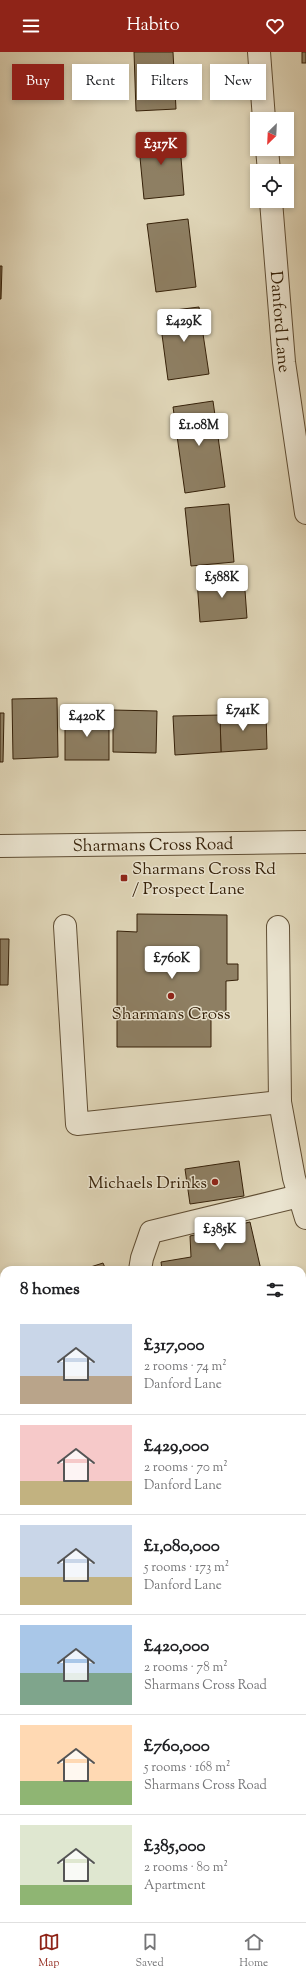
<!DOCTYPE html>
<meta charset="utf-8">
<style>
body{margin:0;font-family:"Sorts Mill Goudy",serif;background:#f6f6f6;color:#202124;height:100vh;display:flex;flex-direction:column;font-size:15px;white-space:nowrap}
*{box-sizing:border-box;margin:0}
p{font-size:13px;color:#757577}
.icon{flex:none;width:22px;height:22px;fill:none;stroke:currentColor;stroke-width:2;stroke-linecap:round;stroke-linejoin:round}
.map{position:relative;flex:1;overflow:hidden}
.drawer{position:absolute;left:0px;top:1214px;width:306px;height:656px;display:flex;flex-direction:column;background:#fff;border-radius:12px 12px 0 0;box-shadow:0 2px 6px #0003}
.drawer>*{flex:none}
.hud{position:absolute;left:12px;top:12px;width:282px;height:36px;display:flex;gap:8px}
.needle{width:26px;rotate:204deg}
.tools{position:absolute;left:250px;top:60px;display:grid;gap:8px}
.tools a{display:grid;place-items:center;width:44px;height:44px;border-radius:0px;background:#fff;box-shadow:0 2px 6px #0003;font-size:20px}
.price{position:absolute;translate:-50% -34px;padding:0 9px;border-radius:4px;background:#fff;color:#222;font-size:13px;line-height:26px;filter:drop-shadow(0 1px 2px #0008)}
.price::after{content:'';position:absolute;left:50%;top:24px;width:12px;height:9px;margin-left:-6px;background:inherit;clip-path:polygon(0 0,100% 0,50% 100%)}
.price.active{background:#8f2418;color:#fff}
ul{padding:0;list-style:none}
li{display:flex;align-items:center;gap:12px;height:100px;padding:0 20px}
li+li{border-top:1px solid #e0e0e0}
li span{display:grid;place-items:center;flex:none;width:112px;height:80px;border-radius:0px;color:#555}
li>.icon{margin-inline-start:auto}
span .icon{width:48px;height:48px;fill:#fffc;stroke-width:1}
li b{font-size:17px}
h2{display:flex;justify-content:space-between;align-items:center;height:48px;padding:0 20px;font-size:17px}
.pill{padding:0 14px;border-radius:0px;background:#fff;box-shadow:0 2px 6px #0003;font-size:14px;line-height:36px}
.pill.active{background:#8f2418;color:#fff}
header{display:flex;justify-content:space-between;align-items:center;height:52px;padding:0 20px;background:#8f2418;color:#fff;font-size:18px;font-weight:600}
.dock{display:flex;justify-content:space-around;align-items:center;height:56px;border-top:1px solid #e0e0e0;background:#fff;font-size:11px;color:#757577}
.dock a{display:grid;justify-items:center;gap:2px}
.dock .active{color:#8f2418}
.map>svg:first-child{display:block}
.park{fill:url(#park-tufts);stroke:#7c6c51}
.building{fill:#8e7f63;stroke:#362109}
.lines{fill:none;stroke-linecap:round;stroke-linejoin:round}
.minor-casing{stroke:#604e34;stroke-width:24}
.path{stroke:#362109;stroke-width:2.5;stroke-dasharray:1 2;stroke-linecap:butt}
.minor{stroke:#eae4d0;stroke-width:22}
.poi-dot{fill:#8f2418;stroke:#eae4d0;stroke-width:1.5}
.labels{text-anchor:middle;stroke-width:3;stroke-linejoin:round;paint-order:stroke}
.street-label{font-size:17px;fill:#362109;stroke:#eae4d0}
.poi-label{font-size:17px;fill:#362109;stroke:#eae4d0;text-anchor:start}
</style>
<header><svg class="icon" aria-label="menu" viewBox="0 0 24 24"><path d="M4 6h16M4 12h16M4 18h16"/></svg>Habito<svg class="icon" aria-label="heart" viewBox="0 0 24 24"><path d="M12 20l-8-8c-3-5 5-10 8-4 3-6 11-1 8 4z"/></svg></header>
<div class="map">
<svg width="306" height="1870" viewBox="0 0 306 1870">
<defs>
<pattern id="park-tufts" width="24" height="20" patternUnits="userSpaceOnUse"><rect width="24" height="20" fill="#c2b699"/><path d="M3 7l-1-3M5 7V3M7 7l1-3M15 17l-1-3M17 17v-4M19 17l1-3" fill="none" stroke="#a79c82"/></pattern>
</defs>
<rect width="100%" height="100%" fill="#dfd5b7"/>
<filter id="stains"><feTurbulence type="fractalNoise" baseFrequency=".005" numOctaves="4"/><feColorMatrix values="0 0 0 0 .2 0 0 0 0 .09 0 0 0 0 .02 0 0 0 .5 -.17"/></filter>
<radialGradient id="worn" r=".72"><stop offset=".6" stop-color="#630" stop-opacity="0"/><stop offset="1" stop-color="#630" stop-opacity=".3"/></radialGradient>
<!-- park -->
<g class="park">
<polygon points="306,1519 306,1697 302,1698 302,1520"/>
<polygon points="4,1590 4,1776 0,1777 0,1591"/>
</g>
<!-- building -->
<g class="building">
<polygon points="134,0 173,0 176,57 136,59"/>
<rect x="302" y="0" width="4" height="11"/>
<polygon points="179,81 184,143 144,147 138,85"/>
<polygon points="188,167 196,235 156,240 147,172"/>
<polygon points="0,214 2,214 1,247 0,247"/>
<polygon points="199,255 209,322 168,328 159,260"/>
<polygon points="213,349 225,435 185,441 173,355"/>
<polygon points="229,452 234,510 191,514 185,456"/>
<polygon points="244,525 247,566 200,570 197,528"/>
<polygon points="57,646 58,705 13,707 12,647"/>
<polygon points="113,658 157,659 156,701 113,700"/>
<polygon points="0,661 4,661 3,710 0,710"/>
<polygon points="266,661 267,697 221,700 220,663"/>
<rect x="65" y="663" width="44" height="45"/>
<polygon points="220,663 221,700 175,703 173,664"/>
<polygon points="137,862 227,863 227,912 238,912 238,928 226,929 226,960 211,960 211,995 117,995 117,879 137,880"/>
<polygon points="0,887 9,887 8,933 0,933"/>
<polygon points="239,1109 244,1144 190,1152 185,1117"/>
<polygon points="250,1170 261,1218 162,1218 161,1210 191,1205 190,1184"/>
<polygon points="103,1211 106,1218 81,1218"/>
<polygon points="302,1328 304,1336 306,1336 306,1378 302,1379"/>
<polygon points="302,1384 306,1384 306,1435 302,1414"/>
<polygon points="306,1847 306,1870 283,1870 282,1866 302,1866 302,1849"/>
<polygon points="235,1866 273,1866 274,1870 231,1870 230,1867"/>
</g>
<g class="lines">
<defs>
<g id="minor">
<polyline points="259,0 264,67"/>
<polyline points="267,97 269,119"/>
<path id="s1" d="M271,149L284,310L306,461"/>
<path id="s2" d="M0,794L306,790"/>
<polyline points="65,874 77,1072 280,1050"/>
<polyline points="278,875 280,1050 294,1126 306,1166"/>
<polyline points="140,1218 142,1206 151,1180 299,1144"/>
</g>
</defs>
<!-- minor casing -->
<use href="#minor" class="minor-casing"/>
<!-- path -->
<g class="path">
<polyline points="0,1492 4,1497"/>
<polyline points="302,1562 306,1562"/>
<polyline points="0,1621 4,1619"/>
</g>
<!-- minor -->
<use href="#minor" class="minor"/>
</g>
<!-- markers -->
<g class="poi-dot">
<rect x="120" y="822" width="8" height="8" rx="2"/>
<circle cx="171" cy="944" r="4"/>
<circle cx="215" cy="1130" r="4"/>
</g>
<g class="labels">
<!-- street labels -->
<g class="street-label">
<text dy="6" stroke="none"><textPath href="#s1" startOffset="121">Danford Lane</textPath></text>
<text dy="6" stroke="none"><textPath href="#s2" startOffset="153">Sharmans Cross Road</textPath></text>
</g>
<!-- poi labels -->
<g class="poi-label">
<text x="132" y="822">Sharmans Cross Rd<tspan x="132" dy="20">/ Prospect Lane</tspan></text>
<text x="171" y="967" text-anchor="middle">Sharmans Cross</text>
<text x="207" y="1136" text-anchor="end">Michaels Drinks</text>
</g>
</g>
<rect width="100%" height="100%" filter="url(#stains)"/>
<rect width="100%" height="100%" fill="url(#worn)"/>
</svg>
<div class="tools">
<a><svg class="needle" viewBox="-14 -14 28 28"><path d="M0-13l5 13h-10z" fill="#e53935"/><path d="M0 13l5-13h-10z" fill="#757577"/></svg></a>
<a><svg class="icon" aria-label="locate" viewBox="0 0 24 24"><circle cx="12" cy="12" r="6"/><path d="M12 2v4M12 18v4M2 12h4M18 12h4"/></svg></a>
</div>
<b class="price active" style="left:161px;top:114px">£317K</b>
<b class="price" style="left:184px;top:291px">£429K</b>
<b class="price" style="left:199px;top:395px">£1.08M</b>
<b class="price" style="left:222px;top:547px">£588K</b>
<b class="price" style="left:243px;top:680px">£741K</b>
<b class="price" style="left:87px;top:686px">£420K</b>
<b class="price" style="left:172px;top:928px">£760K</b>
<b class="price" style="left:220px;top:1199px">£385K</b>
<div class="hud">
<a class="pill active">Buy</a>
<a class="pill">Rent</a>
<a class="pill">Filters</a>
<a class="pill">New</a>
</div>
<section class="drawer">
<h2>8 homes<svg class="icon" aria-label="filters" viewBox="0 0 24 24"><path d="M4 7h16M4 17h16"/><circle cx="9" cy="7" r="2"/><circle cx="15" cy="17" r="2"/></svg></h2>
<ul>
<li><span style="background:linear-gradient(#c9d6e8 65%,#b9a48a 0)"><svg class="icon" aria-label="home" viewBox="0 0 24 24"><path d="M3 11l9-7 9 7M6 9v11h12V9"/></svg></span><div><b>£317,000</b><p>2 rooms · 74 m²</p><p>Danford Lane</p></div></li>
<li><span style="background:linear-gradient(#f6c9c9 70%,#c2b280 0)"><svg class="icon" aria-label="home" viewBox="0 0 24 24"><path d="M3 11l9-7 9 7M6 9v11h12V9"/></svg></span><div><b>£429,000</b><p>2 rooms · 70 m²</p><p>Danford Lane</p></div></li>
<li><span style="background:linear-gradient(#c9d6e8 65%,#c2b280 0)"><svg class="icon" aria-label="home" viewBox="0 0 24 24"><path d="M3 11l9-7 9 7M6 9v11h12V9"/></svg></span><div><b>£1,080,000</b><p>5 rooms · 173 m²</p><p>Danford Lane</p></div></li>
<li><span style="background:linear-gradient(#a9c7e8 60%,#7fa58c 0)"><svg class="icon" aria-label="home" viewBox="0 0 24 24"><path d="M3 11l9-7 9 7M6 9v11h12V9"/></svg></span><div><b>£420,000</b><p>2 rooms · 78 m²</p><p>Sharmans Cross Road</p></div></li>
<li><span style="background:linear-gradient(#ffd9b3 70%,#8fb573 0)"><svg class="icon" aria-label="home" viewBox="0 0 24 24"><path d="M3 11l9-7 9 7M6 9v11h12V9"/></svg></span><div><b>£760,000</b><p>5 rooms · 168 m²</p><p>Sharmans Cross Road</p></div></li>
<li><span style="background:linear-gradient(#dfe7d0 75%,#8fb573 0)"><svg class="icon" aria-label="home" viewBox="0 0 24 24"><path d="M3 11l9-7 9 7M6 9v11h12V9"/></svg></span><div><b>£385,000</b><p>2 rooms · 80 m²</p><p>Apartment</p></div></li>
</ul>
</section>
</div>
<nav class="dock">
<a class="active"><svg class="icon" aria-label="map" viewBox="0 0 24 24"><path d="M3 6l6-2 6 2 6-2v14l-6 2-6-2-6 2zM9 4v14M15 6v14"/></svg>Map</a>
<a><svg class="icon" aria-label="saved" viewBox="0 0 24 24"><path d="M7 4h10v16l-5-4-5 4z"/></svg>Saved</a>
<a><svg class="icon" aria-label="home" viewBox="0 0 24 24"><path d="M3 11l9-7 9 7M6 9v11h12V9"/></svg>Home</a>
</nav>
